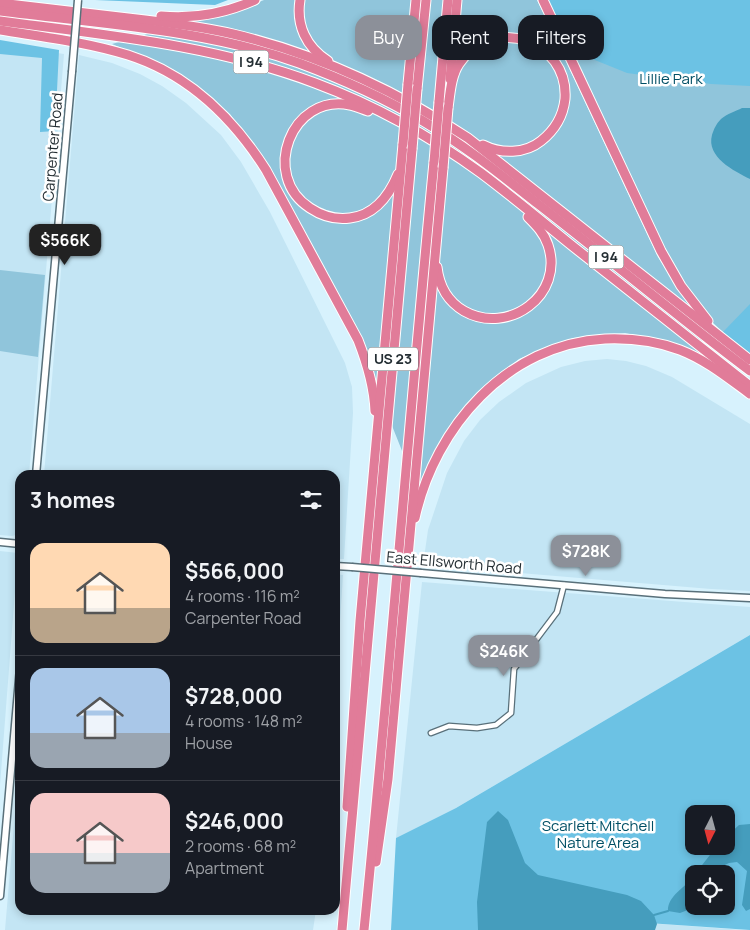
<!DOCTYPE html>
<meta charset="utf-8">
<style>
body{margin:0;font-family:Manrope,sans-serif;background:#20242c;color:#f1f3f6;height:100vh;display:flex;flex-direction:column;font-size:19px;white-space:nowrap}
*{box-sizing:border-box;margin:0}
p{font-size:16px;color:#9ea1a6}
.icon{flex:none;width:28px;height:28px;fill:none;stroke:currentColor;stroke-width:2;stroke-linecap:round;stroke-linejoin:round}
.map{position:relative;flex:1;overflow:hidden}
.side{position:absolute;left:15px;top:470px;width:325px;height:445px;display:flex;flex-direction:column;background:#171b24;border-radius:15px;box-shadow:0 2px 8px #0003}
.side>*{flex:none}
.top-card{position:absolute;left:355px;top:15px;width:320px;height:45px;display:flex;gap:10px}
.needle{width:32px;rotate:186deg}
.tools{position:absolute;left:685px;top:805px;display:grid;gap:10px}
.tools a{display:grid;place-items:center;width:50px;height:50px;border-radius:10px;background:#171b24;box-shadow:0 2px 8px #0003;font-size:25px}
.price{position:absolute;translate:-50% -42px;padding:0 11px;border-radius:10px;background:#8c9099;color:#fff;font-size:16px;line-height:32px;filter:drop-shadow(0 1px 2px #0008)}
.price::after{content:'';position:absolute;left:50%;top:30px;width:15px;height:11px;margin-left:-8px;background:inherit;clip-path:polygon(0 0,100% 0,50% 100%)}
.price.current{background:#222;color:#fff}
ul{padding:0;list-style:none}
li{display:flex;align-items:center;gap:15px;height:125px;padding:0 15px}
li+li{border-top:1px solid #363941}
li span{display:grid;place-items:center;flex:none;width:140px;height:100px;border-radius:15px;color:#555}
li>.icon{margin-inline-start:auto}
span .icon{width:60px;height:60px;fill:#fffc;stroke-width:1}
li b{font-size:21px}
h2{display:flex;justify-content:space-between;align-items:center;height:60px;padding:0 15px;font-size:21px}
.tag{padding:0 18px;border-radius:15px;background:#171b24;box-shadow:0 2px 8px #0003;font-size:18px;line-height:45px}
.tag.current{background:#8c9099;color:#fff}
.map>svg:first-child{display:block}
.built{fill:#c3e5f4}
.green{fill:#90c5db}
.forest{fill:#6cc2e4;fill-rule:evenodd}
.water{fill:#459dbd}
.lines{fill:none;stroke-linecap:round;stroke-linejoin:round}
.stream{stroke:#459dbd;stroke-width:2}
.street-casing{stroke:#59707a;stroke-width:7}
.secondary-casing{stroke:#59707a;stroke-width:9}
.highway-casing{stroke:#fff;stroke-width:11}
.street{stroke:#fff;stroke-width:4.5}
.secondary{stroke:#fff;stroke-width:6}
.highway{stroke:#e17c99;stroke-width:9}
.secondary-bridge-casing{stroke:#59707a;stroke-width:9;stroke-linecap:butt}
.highway-bridge-casing{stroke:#fff;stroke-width:11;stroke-linecap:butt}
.secondary-bridge{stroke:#fff;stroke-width:6}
.highway-bridge{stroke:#e17c99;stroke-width:9}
.labels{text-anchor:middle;stroke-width:5;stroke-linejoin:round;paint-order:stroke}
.shield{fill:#fff;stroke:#666d70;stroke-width:1}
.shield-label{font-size:14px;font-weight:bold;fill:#242e33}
.park-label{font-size:15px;fill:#004f65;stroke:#fff}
.street-label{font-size:15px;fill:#242e33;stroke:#fff}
</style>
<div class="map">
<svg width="750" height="930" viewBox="0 0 750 930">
<rect width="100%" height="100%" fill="#d7f2fd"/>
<!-- built -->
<g class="built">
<polygon points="0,44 64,54 29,475 20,475 20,534 12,536 0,535"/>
<polygon points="79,55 112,63 140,74 162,86 186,103 221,135 241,162 270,212 345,363 352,387 353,413 344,559 335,559 335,475 44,475"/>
<polygon points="607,359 626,361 646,366 672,377 750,424 750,591 711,589 423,565 428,530 447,473 464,441 480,420 499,402 526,383 561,367 585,361"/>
<polygon points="0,551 18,553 0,785"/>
<polygon points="335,574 343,575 335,703"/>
<polygon points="422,582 750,607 750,635 456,808 396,838"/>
<polygon points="20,754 20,910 316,910 313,930 5,930"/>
<polygon points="647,923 743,930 647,930"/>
</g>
<!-- green -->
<g class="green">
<polygon points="264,0 537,0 658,257 689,305 708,359 673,343 625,333 573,338 519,359 476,394 444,437 418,491 377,388 364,342 273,174 230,114 174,70 112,44 194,21 221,17"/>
<polygon points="546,0 750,0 750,358 707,317 676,273"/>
<polygon points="0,270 45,275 38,357 0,351"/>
</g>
<!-- forest -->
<g class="forest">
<polygon points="95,0 228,0 215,5"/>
<polygon points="546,0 750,0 750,86 711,84 627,73 570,50"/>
<polygon points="0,40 59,50 55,131 40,132 42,58 0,54"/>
<polygon points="750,304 750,358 722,333"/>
<path d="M750,635V930L648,923L647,930H391L396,838L456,808ZM694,814H726V846H694ZM694,874H726V906H694Z"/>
</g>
<!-- water -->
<g class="water">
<path d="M742,108H750V179C734,171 706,157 712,135C714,129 716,124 721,119C727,114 736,111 742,108Z"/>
<polygon points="498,811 508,820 525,863 538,875 627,895 641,901 654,915 657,924 655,930 478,930 477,902 487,822"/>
<polygon points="750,824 750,909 746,911 742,905 747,871 737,862 729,863 716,869 715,874 695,874 717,846 726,846 726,837 739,825"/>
<path d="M694,876V906H698L680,913L668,911C667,896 686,887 694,876Z"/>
</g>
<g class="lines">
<!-- stream -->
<polyline class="stream" points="654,915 668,911"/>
<defs>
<polyline id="street" points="431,733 449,726 477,728 496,725 511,713 514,669 557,612 564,585"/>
<g id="secondary">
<polyline points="36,475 72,72"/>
<polyline points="0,542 20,544"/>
<polyline points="335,566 352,567"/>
<polyline points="421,573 665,594 750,598"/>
<polyline points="0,896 20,668"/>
</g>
<g id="highway">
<path d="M300,0C296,25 306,47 328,61"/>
<polyline points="543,0 661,251 681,286 708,321"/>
<path d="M0,3C43,8 86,13 128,18C164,22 199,26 233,34C318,54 395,90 468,138L750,360"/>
<path d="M0,11C100,24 204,29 299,63C342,79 384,98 423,121C464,145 501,175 538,204C609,259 678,317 750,371"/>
<path d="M161,16C195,19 224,14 255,0"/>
<path d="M0,21C106,35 214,45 315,83C374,105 430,136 481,173C513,197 544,223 575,248C633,294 692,340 750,386"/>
<path d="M0,30C43,37 86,42 128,55C188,74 233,118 266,170L358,340C367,363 374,386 375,411"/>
<polyline points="450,79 457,0"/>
<polyline points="408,84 416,0"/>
<polyline points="417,89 426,0"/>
<polyline points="439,102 448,0"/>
<path d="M448,108C450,94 451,76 459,64C492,14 569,40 565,99C563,117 555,130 541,141C525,154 501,154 483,145"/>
<path d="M368,111C362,109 356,106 350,105C291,93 260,176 310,208C322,216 335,220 350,218C375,215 389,196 398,174"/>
<path d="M437,267C439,285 447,301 464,311C508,336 565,295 548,245C544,233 536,225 528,217"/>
<path d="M415,518C435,427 507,344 605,339C630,338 656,341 680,350C706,360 728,378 750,394"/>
<polyline points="347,807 360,621 403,144"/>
<polyline points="376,862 388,779 443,168"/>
<polyline points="342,930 412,149"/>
<path d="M364,930C390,674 409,418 434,162"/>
</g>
</defs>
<!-- street casing -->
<use href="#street" class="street-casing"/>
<!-- secondary casing -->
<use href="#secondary" class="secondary-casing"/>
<!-- highway casing -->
<use href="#highway" class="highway-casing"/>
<!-- street -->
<use href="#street" class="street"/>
<!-- secondary -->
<use href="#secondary" class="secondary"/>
<!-- highway -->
<use href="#highway" class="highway"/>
<defs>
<g id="secondary-bridge">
<polyline points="72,72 78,0"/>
<polyline points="352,567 421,573"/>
</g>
<g id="highway-bridge">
<polyline points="403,144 408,84"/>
<polyline points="412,149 417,89"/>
<polyline points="434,162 439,102"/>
<polyline points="443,168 448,108"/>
</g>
</defs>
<!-- secondary-bridge casing -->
<use href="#secondary-bridge" class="secondary-bridge-casing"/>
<!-- highway-bridge casing -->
<use href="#highway-bridge" class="highway-bridge-casing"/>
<!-- secondary-bridge -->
<use href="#secondary-bridge" class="secondary-bridge"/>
<!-- highway-bridge -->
<use href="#highway-bridge" class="highway-bridge"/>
</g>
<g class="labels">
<!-- shield labels -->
<g class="shield">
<rect x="233.5" y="50.5" width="35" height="23" rx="4"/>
<rect x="588.5" y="245.5" width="35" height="23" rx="4"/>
<rect x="368" y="347.5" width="50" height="23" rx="4"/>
</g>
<g class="shield-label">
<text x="251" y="67">I 94</text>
<text x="606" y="262">I 94</text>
<text x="393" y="364">US 23</text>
</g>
<!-- park labels -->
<g class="park-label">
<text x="671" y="84">Lillie Park</text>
<text x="598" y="831">Scarlett Mitchell<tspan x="598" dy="17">Nature Area</tspan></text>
</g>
<!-- street labels -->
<g class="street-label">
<text transform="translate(53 147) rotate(-85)" y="5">Carpenter Road</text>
<text transform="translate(454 563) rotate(5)" y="5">East Ellsworth Road</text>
</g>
</g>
</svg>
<div class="tools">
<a><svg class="needle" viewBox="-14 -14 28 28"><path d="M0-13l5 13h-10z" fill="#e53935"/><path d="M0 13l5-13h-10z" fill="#9ea1a6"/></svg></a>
<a><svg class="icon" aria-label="locate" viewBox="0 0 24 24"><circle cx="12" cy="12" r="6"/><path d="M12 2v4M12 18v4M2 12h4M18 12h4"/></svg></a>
</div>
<b class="price current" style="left:65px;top:266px">$566K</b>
<b class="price" style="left:586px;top:577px">$728K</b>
<b class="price" style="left:504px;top:677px">$246K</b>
<div class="top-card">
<a class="tag current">Buy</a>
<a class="tag">Rent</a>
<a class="tag">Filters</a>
</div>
<section class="side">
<h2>3 homes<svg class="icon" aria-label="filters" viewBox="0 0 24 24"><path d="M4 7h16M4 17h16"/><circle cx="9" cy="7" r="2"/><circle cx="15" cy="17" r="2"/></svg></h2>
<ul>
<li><span style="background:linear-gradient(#ffd9b3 65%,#b9a48a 0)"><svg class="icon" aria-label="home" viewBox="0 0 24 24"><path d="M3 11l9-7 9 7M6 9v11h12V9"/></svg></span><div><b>$566,000</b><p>4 rooms · 116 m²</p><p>Carpenter Road</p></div></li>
<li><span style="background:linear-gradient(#a9c7e8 65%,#9aa5b1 0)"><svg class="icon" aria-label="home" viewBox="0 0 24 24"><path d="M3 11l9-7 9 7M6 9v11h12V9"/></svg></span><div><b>$728,000</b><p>4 rooms · 148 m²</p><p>House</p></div></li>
<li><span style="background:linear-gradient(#f6c9c9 60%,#9aa5b1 0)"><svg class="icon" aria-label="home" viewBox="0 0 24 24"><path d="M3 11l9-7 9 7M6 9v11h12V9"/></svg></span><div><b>$246,000</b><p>2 rooms · 68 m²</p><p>Apartment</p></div></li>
</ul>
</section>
</div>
